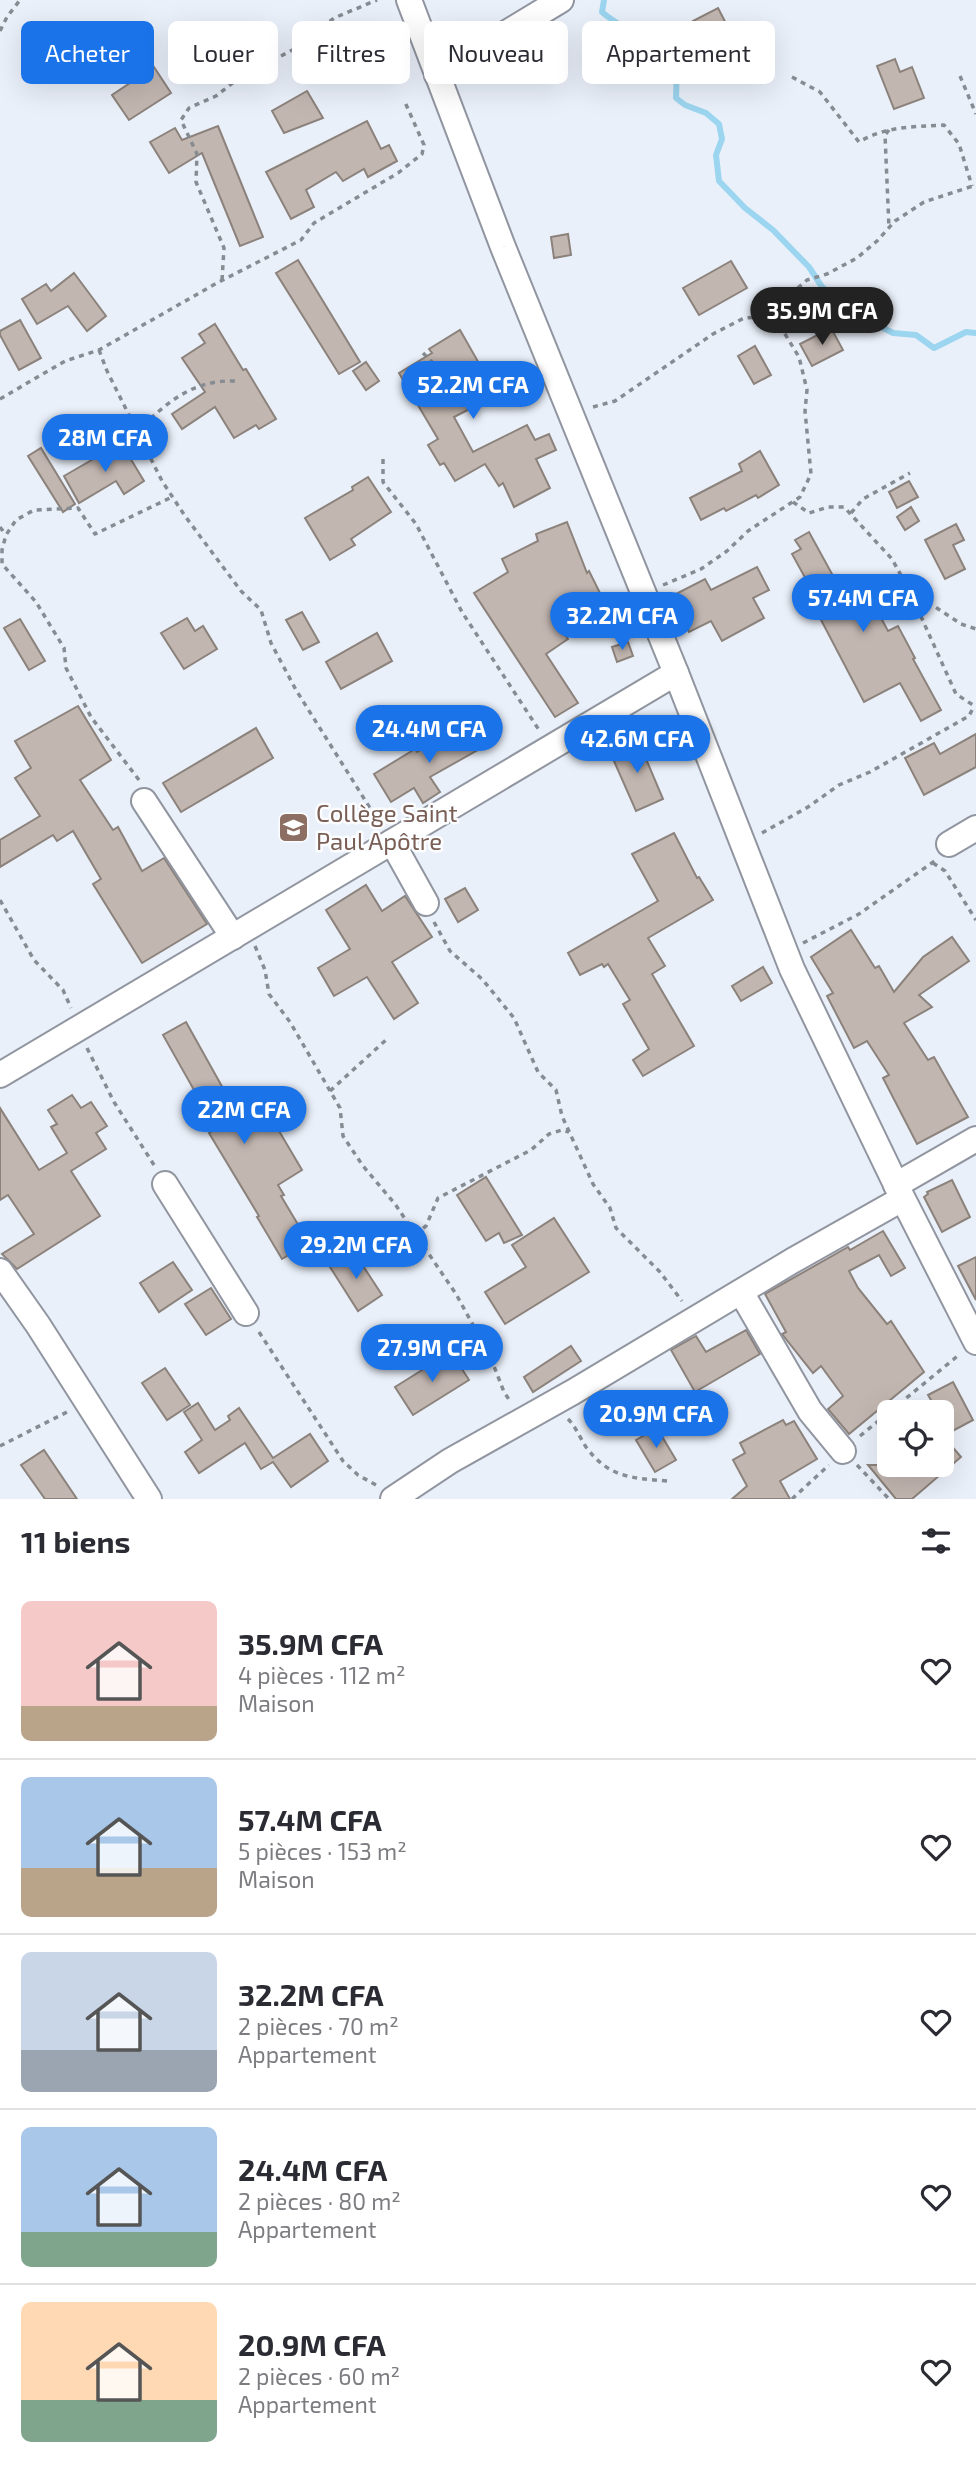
<!DOCTYPE html>
<html lang="fr">
<meta charset="utf-8">
<style>
body{margin:0;font-family:"Exo 2",sans-serif;background:#f2f2f3;color:#2b2b33;height:100vh;display:flex;flex-direction:column;font-size:26px;white-space:nowrap}
*{box-sizing:border-box;margin:0}
p{font-size:23px;color:#7c7c81}
.icon{flex:none;width:38px;height:38px;fill:none;stroke:currentColor;stroke-width:2;stroke-linecap:round;stroke-linejoin:round}
.map{position:relative;height:1499px;overflow:hidden}
.panel{display:flex;flex-direction:column;background:#fff;flex:1}
.panel>*{flex:none}
.top-card{position:absolute;left:21px;top:21px;width:934px;height:63px;display:flex;gap:14px}
.controls{position:absolute;left:877px;top:1400px;display:grid;gap:14px}
.controls a{display:grid;place-items:center;width:77px;height:77px;border-radius:10px;background:#fff;box-shadow:0 7px 28px #0002;font-size:35px}
.price{position:absolute;translate:-50% -60px;padding:0 16px;border-radius:24px;background:#1a73e8;color:#fff;font-size:23px;line-height:46px;filter:drop-shadow(0 2px 4px #0008)}
.price::after{content:'';position:absolute;left:50%;top:42px;width:21px;height:16px;margin-left:-10px;background:inherit;clip-path:polygon(0 0,100% 0,50% 100%)}
.price.current{background:#222;color:#fff}
ul{padding:0;list-style:none}
li{display:flex;align-items:center;gap:21px;height:175px;padding:0 21px}
li+li{border-top:2px solid #e1e1e2}
li span{display:grid;place-items:center;flex:none;width:196px;height:140px;border-radius:10px;color:#555}
li>.icon{margin-inline-start:auto}
span .icon{width:84px;height:84px;fill:#fffc;stroke-width:1}
li b{font-size:30px}
h2{display:flex;justify-content:space-between;align-items:center;height:84px;padding:0 21px;font-size:30px}
.tag{padding:0 24px;border-radius:10px;background:#fff;box-shadow:0 7px 28px #0002;font-size:24px;line-height:63px}
.tag.current{background:#1a73e8;color:#fff}
.map>svg:first-child{display:block}
.lines{fill:none;stroke-linecap:round;stroke-linejoin:round}
.stream{stroke:#9cd5ef;stroke-width:6}
.building{fill:#c2b6b0;stroke:#8c827c;stroke-width:2}
.minor-casing{stroke:#90959f;stroke-width:28}
.path{stroke:#878c93;stroke-width:3.5;stroke-dasharray:5 5;stroke-linecap:butt}
.minor{stroke:#fff;stroke-width:24}
.labels{text-anchor:middle;stroke-width:5;stroke-linejoin:round;paint-order:stroke}
.education-label{font-size:24px;fill:#785e54;stroke:#fcfdff;text-anchor:start}
</style>
<div class="map">
<svg width="976" height="1499" viewBox="0 0 976 1499">
<rect width="100%" height="100%" fill="#eaf0fa"/>
<g class="lines">
<!-- stream -->
<path class="stream" d="M604,0L602,12C611,20 631,32 642,36C653,39 658,37 669,44L677,66L676,98L685,105L706,113L719,124L722,139L716,155L719,181L745,208L773,230L809,267L822,287L872,322L893,333L916,335L934,348L966,332L976,333"/>
</g>
<!-- building -->
<g class="building">
<polygon points="718,8 745,60 720,73 693,21"/>
<polygon points="387,29 393,44 375,51 369,36"/>
<polygon points="191,33 201,54 180,63 170,43"/>
<polygon points="895,59 900,72 912,67 924,98 894,109 877,66"/>
<polygon points="154,67 171,93 129,120 112,95"/>
<polygon points="307,91 323,118 284,133 272,111"/>
<polygon points="367,121 381,149 389,145 397,161 368,177 364,169 343,181 336,172 306,190 314,207 291,219 266,172"/>
<polygon points="218,126 263,237 240,246 202,153 169,173 150,142 175,128 182,140"/>
<polygon points="568,234 571,255 554,258 551,237"/>
<polygon points="298,260 360,362 339,374 276,273"/>
<polygon points="731,261 747,288 699,315 683,288"/>
<polygon points="74,273 106,316 87,331 68,306 37,324 22,299 46,284 51,291"/>
<polygon points="20,320 41,358 19,370 0,335 0,331"/>
<polygon points="215,324 243,370 246,369 276,419 259,429 256,425 234,438 215,407 182,429 172,414 205,392 182,358 205,343 199,334"/>
<polygon points="831,328 843,350 812,366 800,344"/>
<polygon points="460,330 497,395 454,417 473,452 527,425 535,440 549,434 556,450 536,459 550,488 514,507 503,483 499,486 485,464 455,481 444,463 440,465 428,445 438,439 399,373 432,353 429,349"/>
<polygon points="755,346 771,375 754,384 738,356"/>
<polygon points="366,362 379,381 366,390 353,371"/>
<polygon points="121,443 144,481 124,494 116,481 79,503 64,476"/>
<polygon points="41,448 75,504 63,512 28,456"/>
<polygon points="760,451 779,485 758,498 756,495 726,511 724,508 701,520 690,498 742,471 739,464"/>
<polygon points="368,477 391,512 351,539 355,545 330,560 305,518 353,490 352,487"/>
<polygon points="909,481 918,497 897,508 889,492"/>
<polygon points="911,507 919,521 905,530 897,517"/>
<polygon points="567,522 587,573 589,571 600,593 572,608 578,617 561,628 568,639 546,654 578,703 555,717 474,593 508,572 502,559 538,541 536,534"/>
<polygon points="956,524 964,540 953,545 965,569 945,579 925,540"/>
<polygon points="809,532 838,585 858,575 888,631 898,626 915,658 913,659 941,710 921,721 900,683 864,702 808,595 813,592 792,554 801,549 795,540"/>
<polygon points="757,567 769,590 753,598 764,618 722,641 711,621 689,632 672,596 705,579 711,590"/>
<polygon points="302,612 319,642 303,650 286,620"/>
<polygon points="187,618 195,631 203,626 217,649 184,669 161,633"/>
<polygon points="20,619 45,661 29,670 4,628"/>
<polygon points="377,633 392,661 341,689 326,662"/>
<polygon points="628,642 633,656 617,662 612,647"/>
<polygon points="78,706 111,760 80,780 113,830 118,827 142,871 164,858 207,924 142,963 93,884 101,879 73,831 57,841 53,835 0,867 0,840 40,816 15,778 31,768 15,741"/>
<polygon points="480,723 492,742 430,777 440,792 423,803 414,788 391,802 374,774 415,749 417,752 442,736 446,744"/>
<polygon points="256,728 273,758 181,812 163,783"/>
<polygon points="976,734 976,767 924,795 905,758 934,743 940,754"/>
<polygon points="638,740 663,799 636,811 610,752"/>
<polygon points="674,833 697,878 699,877 713,900 648,938 665,966 652,974 694,1046 643,1076 633,1060 649,1049 623,1004 630,1000 608,964 604,967 602,964 580,975 568,953 658,901 632,854"/>
<polygon points="366,885 382,911 405,896 432,937 392,962 418,1003 394,1019 367,977 334,996 318,968 350,949 326,910"/>
<polygon points="465,888 478,910 458,922 445,899"/>
<polygon points="851,930 875,968 879,966 894,992 923,957 952,937 969,961 919,995 932,1007 904,1023 928,1060 934,1057 968,1117 917,1144 883,1078 889,1075 867,1041 854,1048 827,996 833,993 811,957"/>
<polygon points="763,967 772,983 741,1001 732,986"/>
<polygon points="186,1022 248,1133 272,1119 302,1170 278,1185 284,1195 281,1196 309,1243 282,1259 257,1217 259,1216 209,1133 216,1129 163,1035"/>
<polygon points="72,1095 81,1108 91,1102 107,1126 96,1133 106,1149 71,1171 100,1216 17,1269 2,1254 34,1234 8,1195 0,1200 0,1108 39,1170 67,1153 51,1127 57,1124 48,1110"/>
<polygon points="486,1177 522,1235 504,1243 499,1233 486,1241 457,1195"/>
<polygon points="952,1180 970,1217 942,1232 924,1197 928,1194 927,1192"/>
<polygon points="554,1218 589,1272 505,1324 485,1292 526,1267 512,1245"/>
<polygon points="883,1231 905,1268 891,1276 879,1255 849,1271 858,1288 887,1324 891,1321 924,1372 849,1434 828,1409 843,1396 821,1366 813,1373 782,1334 786,1332 765,1294 848,1247 850,1250"/>
<polygon points="354,1252 382,1295 358,1311 330,1267"/>
<polygon points="976,1257 976,1300 958,1266"/>
<polygon points="173,1262 192,1290 159,1312 140,1283"/>
<polygon points="211,1288 231,1319 206,1335 185,1304"/>
<polygon points="746,1330 760,1354 695,1392 671,1350 696,1336 706,1352"/>
<polygon points="571,1346 581,1361 533,1392 524,1377"/>
<polygon points="451,1352 469,1380 413,1415 395,1387"/>
<polygon points="165,1368 190,1405 167,1420 142,1383"/>
<polygon points="953,1382 973,1420 943,1436 961,1457 912,1499 896,1499 868,1465 942,1465 942,1412 938,1412 928,1395"/>
<polygon points="198,1403 215,1430 230,1420 228,1416 239,1408 273,1458 310,1434 328,1461 291,1487 273,1462 261,1469 245,1443 199,1473 185,1452 202,1440 184,1412"/>
<polygon points="783,1420 786,1425 794,1421 817,1459 780,1481 790,1499 732,1499 747,1486 733,1460 745,1453 740,1443"/>
<polygon points="657,1428 676,1460 655,1472 636,1440"/>
<polygon points="44,1450 77,1499 45,1499 21,1465"/>
</g>
<g class="lines">
<defs>
<g id="minor">
<polyline points="409,0 503,247 676,673 792,969 902,1197 976,1342"/>
<polyline points="437,75 561,0"/>
<polyline points="144,801 233,937"/>
<polyline points="392,842 426,903"/>
<polyline points="949,844 976,828"/>
<polyline points="0,1075 676,673"/>
<polyline points="165,1184 246,1313"/>
<polyline points="896,1185 976,1139"/>
<polyline points="0,1271 38,1325 149,1499"/>
<polyline points="741,1292 810,1411 843,1451"/>
<polyline points="393,1499 450,1461 573,1392 792,1261 902,1199"/>
</g>
</defs>
<!-- minor casing -->
<use href="#minor" class="minor-casing"/>
<!-- path -->
<g class="path">
<polyline points="0,31 7,17 20,0"/>
<polyline points="960,76 976,114"/>
<path d="M792,77L820,92L859,142C886,126 913,127 944,125L959,144L972,186"/>
<polyline points="889,130 885,135 889,228"/>
<polyline points="222,280 224,248 196,182 197,154 181,120 189,108 216,96 239,78 300,46 334,18 377,0"/>
<polyline points="99,350 107,371 162,481 185,516 223,567 241,591 261,610 271,643 296,690 380,824"/>
<polyline points="423,353 439,369 516,386 540,396"/>
<polyline points="0,399 65,361 99,350 217,283 301,240 314,223 398,173 422,154 424,145 404,100"/>
<polyline points="593,407 615,401 713,334 744,318 758,317 771,311 807,280 827,274 857,258 877,241 895,221 924,202 976,185"/>
<path d="M136,432C168,402 192,379 238,381"/>
<polyline points="383,459 383,482 416,524 462,612 539,730"/>
<polyline points="793,502 809,513 828,507 844,507 892,559 909,590 956,694 976,707"/>
<polyline points="851,513 863,499 910,473"/>
<polyline points="0,527 6,535"/>
<polyline points="663,585 701,569 727,551 748,531 800,497 811,474 805,411 807,390 799,357 771,311"/>
<polyline points="911,591 961,624 976,629"/>
<polyline points="139,780 91,717 66,668 64,648 36,602 2,564 2,550 6,535 16,520 34,510 78,508 95,534 172,497"/>
<polyline points="762,833 808,807 839,785 870,772 969,716 974,706"/>
<polyline points="933,863 945,871 976,920"/>
<polyline points="0,900 34,960 63,990 71,1008"/>
<polyline points="434,922 450,951 482,979 514,1018 538,1072 556,1090 562,1116 593,1184 610,1208 616,1228 660,1272 682,1301"/>
<polyline points="803,943 859,914 936,860"/>
<polyline points="255,946 265,970 269,994 290,1022 340,1108 343,1136 363,1166 395,1204 456,1294 490,1356 504,1392 510,1401"/>
<polyline points="87,1048 114,1102 154,1165"/>
<polyline points="330,1091 387,1039"/>
<polyline points="415,1234 426,1226 438,1198 531,1150 549,1134 562,1130 569,1132"/>
<polyline points="259,1332 343,1461 358,1475 376,1485"/>
<path d="M568,1419C576,1427 580,1438 586,1447C609,1478 632,1478 667,1481"/>
<polyline points="860,1436 960,1354"/>
<polyline points="0,1446 69,1411"/>
<polyline points="857,1465 889,1499"/>
<polyline points="792,1499 829,1465"/>
</g>
<!-- minor -->
<use href="#minor" class="minor"/>
</g>
<!-- icons -->
<defs>
<symbol id="school-square" viewBox="-11 -11 22 22"><rect x="-9" y="-9" width="18" height="18" rx="4" fill="#8d6e63" stroke="#fcfdff"/><path d="M0-5L7-2L0 1L-7-2ZM-4 1L0 2.5L4 1V4Q0 6-4 4Z" fill="#fff"/></symbol>
</defs>
<g fill-rule="evenodd">
<use href="#school-square" x="276" y="810" width="35" height="35"/>
</g>
<g class="labels">
<!-- education labels -->
<g class="education-label">
<text x="316" y="822">Collège Saint<tspan x="316" dy="28">Paul Apôtre</tspan></text>
</g>
</g>
</svg>
<div class="controls">
<a><svg class="icon" aria-label="locate" viewBox="0 0 24 24"><circle cx="12" cy="12" r="6"/><path d="M12 2v4M12 18v4M2 12h4M18 12h4"/></svg></a>
</div>
<b class="price current" style="left:822px;top:347px">35.9M CFA</b>
<b class="price" style="left:473px;top:421px">52.2M CFA</b>
<b class="price" style="left:105px;top:474px">28M CFA</b>
<b class="price" style="left:863px;top:634px">57.4M CFA</b>
<b class="price" style="left:622px;top:652px">32.2M CFA</b>
<b class="price" style="left:429px;top:765px">24.4M CFA</b>
<b class="price" style="left:637px;top:775px">42.6M CFA</b>
<b class="price" style="left:244px;top:1146px">22M CFA</b>
<b class="price" style="left:356px;top:1281px">29.2M CFA</b>
<b class="price" style="left:432px;top:1384px">27.9M CFA</b>
<b class="price" style="left:656px;top:1450px">20.9M CFA</b>
<div class="top-card">
<a class="tag current">Acheter</a>
<a class="tag">Louer</a>
<a class="tag">Filtres</a>
<a class="tag">Nouveau</a>
<a class="tag">Appartement</a>
</div>
</div>
<section class="panel">
<h2>11 biens<svg class="icon" aria-label="filters" viewBox="0 0 24 24"><path d="M4 7h16M4 17h16"/><circle cx="9" cy="7" r="2"/><circle cx="15" cy="17" r="2"/></svg></h2>
<ul>
<li><span style="background:linear-gradient(#f6c9c9 75%,#b9a48a 0)"><svg class="icon" aria-label="home" viewBox="0 0 24 24"><path d="M3 11l9-7 9 7M6 9v11h12V9"/></svg></span><div><b>35.9M CFA</b><p>4 pièces · 112 m²</p><p>Maison</p></div><svg class="icon" aria-label="heart" viewBox="0 0 24 24"><path d="M12 20l-8-8c-3-5 5-10 8-4 3-6 11-1 8 4z"/></svg></li>
<li><span style="background:linear-gradient(#a9c7e8 65%,#b9a48a 0)"><svg class="icon" aria-label="home" viewBox="0 0 24 24"><path d="M3 11l9-7 9 7M6 9v11h12V9"/></svg></span><div><b>57.4M CFA</b><p>5 pièces · 153 m²</p><p>Maison</p></div><svg class="icon" aria-label="heart" viewBox="0 0 24 24"><path d="M12 20l-8-8c-3-5 5-10 8-4 3-6 11-1 8 4z"/></svg></li>
<li><span style="background:linear-gradient(#c9d6e8 70%,#9aa5b1 0)"><svg class="icon" aria-label="home" viewBox="0 0 24 24"><path d="M3 11l9-7 9 7M6 9v11h12V9"/></svg></span><div><b>32.2M CFA</b><p>2 pièces · 70 m²</p><p>Appartement</p></div><svg class="icon" aria-label="heart" viewBox="0 0 24 24"><path d="M12 20l-8-8c-3-5 5-10 8-4 3-6 11-1 8 4z"/></svg></li>
<li><span style="background:linear-gradient(#a9c7e8 75%,#7fa58c 0)"><svg class="icon" aria-label="home" viewBox="0 0 24 24"><path d="M3 11l9-7 9 7M6 9v11h12V9"/></svg></span><div><b>24.4M CFA</b><p>2 pièces · 80 m²</p><p>Appartement</p></div><svg class="icon" aria-label="heart" viewBox="0 0 24 24"><path d="M12 20l-8-8c-3-5 5-10 8-4 3-6 11-1 8 4z"/></svg></li>
<li><span style="background:linear-gradient(#ffd9b3 70%,#7fa58c 0)"><svg class="icon" aria-label="home" viewBox="0 0 24 24"><path d="M3 11l9-7 9 7M6 9v11h12V9"/></svg></span><div><b>20.9M CFA</b><p>2 pièces · 60 m²</p><p>Appartement</p></div><svg class="icon" aria-label="heart" viewBox="0 0 24 24"><path d="M12 20l-8-8c-3-5 5-10 8-4 3-6 11-1 8 4z"/></svg></li>
</ul>
</section>
